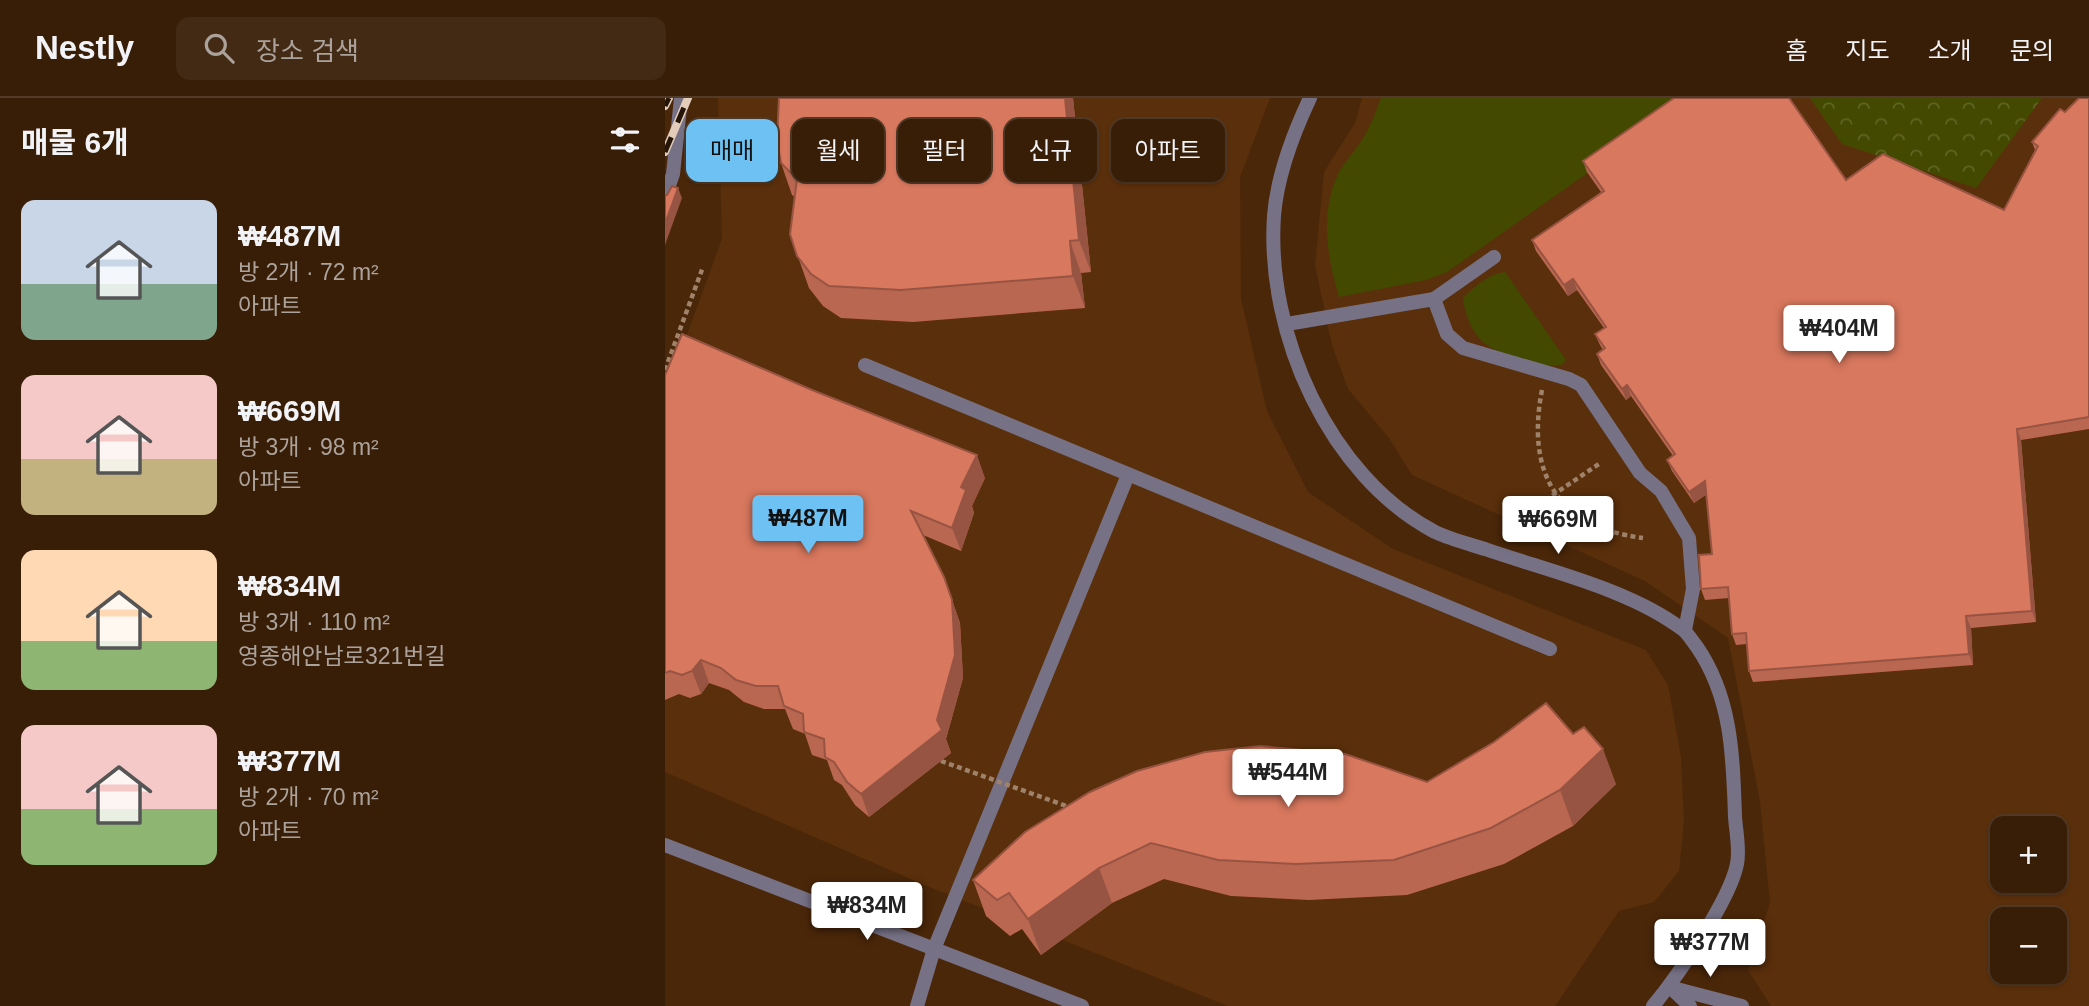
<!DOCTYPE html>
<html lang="ko">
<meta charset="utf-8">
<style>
body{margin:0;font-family:Helvetica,"Noto Sans KR",sans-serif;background:#432a15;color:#f1f3f6;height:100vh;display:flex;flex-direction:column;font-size:26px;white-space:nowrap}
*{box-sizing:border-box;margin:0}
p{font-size:23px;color:#aba29b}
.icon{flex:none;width:38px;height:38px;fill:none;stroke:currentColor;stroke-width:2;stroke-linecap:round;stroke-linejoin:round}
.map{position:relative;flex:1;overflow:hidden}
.sheet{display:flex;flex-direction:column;background:#381d07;width:665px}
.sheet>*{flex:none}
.hud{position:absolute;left:21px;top:21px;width:665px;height:63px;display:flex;gap:14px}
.controls{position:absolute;left:1325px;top:718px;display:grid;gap:14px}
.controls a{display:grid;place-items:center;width:77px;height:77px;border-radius:14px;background:#381d07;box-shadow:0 2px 5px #0004,0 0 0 2px #523b28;font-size:35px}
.price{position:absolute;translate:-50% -60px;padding:0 16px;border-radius:7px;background:#fff;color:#222;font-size:23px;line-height:46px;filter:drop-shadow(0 2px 4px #0008)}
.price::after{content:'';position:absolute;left:50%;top:42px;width:21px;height:16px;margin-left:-10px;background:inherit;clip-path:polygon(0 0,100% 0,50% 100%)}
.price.active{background:#6ec2f3;color:#111}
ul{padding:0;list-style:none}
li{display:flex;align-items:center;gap:21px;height:175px;padding:0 21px}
li span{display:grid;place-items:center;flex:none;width:196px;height:140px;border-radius:14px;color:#555}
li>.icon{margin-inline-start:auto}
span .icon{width:84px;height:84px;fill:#fffc;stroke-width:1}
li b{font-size:30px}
h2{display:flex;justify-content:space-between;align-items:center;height:84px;padding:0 21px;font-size:30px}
.chip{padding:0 24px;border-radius:14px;background:#381d07;box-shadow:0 2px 5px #0004,0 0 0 2px #523b28;font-size:24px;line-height:63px}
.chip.active{background:#6ec2f3;color:#111}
header{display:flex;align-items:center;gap:42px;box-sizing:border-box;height:98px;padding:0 35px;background:#381d07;border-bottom:2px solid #523b28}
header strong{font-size:33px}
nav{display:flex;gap:38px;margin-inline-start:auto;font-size:24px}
.search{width:490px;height:63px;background:#432a15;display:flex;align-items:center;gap:18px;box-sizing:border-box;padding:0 24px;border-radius:14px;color:#aba29b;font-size:26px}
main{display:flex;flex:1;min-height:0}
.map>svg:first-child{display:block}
.built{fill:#5a2f0b;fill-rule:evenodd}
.grass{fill:#434a00}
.park{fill:url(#park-crowns)}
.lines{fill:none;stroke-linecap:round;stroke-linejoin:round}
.path{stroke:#9f826a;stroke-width:4.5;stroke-dasharray:5 3.5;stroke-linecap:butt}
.service{stroke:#767185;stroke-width:14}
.minor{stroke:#767185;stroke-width:14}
.tertiary{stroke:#767185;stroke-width:14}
.rail-casing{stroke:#e4ccba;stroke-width:8}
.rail{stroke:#251509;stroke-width:5;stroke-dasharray:16;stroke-linecap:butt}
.path-bridge{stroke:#9f826a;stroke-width:4.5;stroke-dasharray:5 3.5;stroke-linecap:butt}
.wall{fill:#ba6751}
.shaded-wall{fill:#975442}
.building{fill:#d8785e;stroke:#975442;stroke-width:2}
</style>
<header>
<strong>Nestly</strong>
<div class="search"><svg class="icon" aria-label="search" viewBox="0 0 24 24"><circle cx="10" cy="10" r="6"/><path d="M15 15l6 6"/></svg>장소 검색</div>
<nav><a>홈</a><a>지도</a><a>소개</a><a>문의</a></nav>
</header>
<main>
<section class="sheet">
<h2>매물 6개<svg class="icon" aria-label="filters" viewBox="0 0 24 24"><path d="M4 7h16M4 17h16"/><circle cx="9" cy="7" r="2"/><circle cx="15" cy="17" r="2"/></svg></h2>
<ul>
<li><span style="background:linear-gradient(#c9d6e8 60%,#7fa58c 0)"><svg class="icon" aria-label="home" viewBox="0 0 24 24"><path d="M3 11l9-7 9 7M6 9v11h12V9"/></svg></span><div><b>₩487M</b><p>방 2개 · 72 m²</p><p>아파트</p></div></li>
<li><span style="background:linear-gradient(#f6c9c9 60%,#c2b280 0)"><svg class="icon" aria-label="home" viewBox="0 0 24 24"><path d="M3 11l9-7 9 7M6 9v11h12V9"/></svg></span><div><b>₩669M</b><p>방 3개 · 98 m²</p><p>아파트</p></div></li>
<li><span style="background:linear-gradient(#ffd9b3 65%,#8fb573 0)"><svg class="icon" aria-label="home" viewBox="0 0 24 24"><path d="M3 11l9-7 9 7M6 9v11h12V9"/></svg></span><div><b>₩834M</b><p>방 3개 · 110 m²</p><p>영종해안남로321번길</p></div></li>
<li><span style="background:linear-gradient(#f6c9c9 60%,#8fb573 0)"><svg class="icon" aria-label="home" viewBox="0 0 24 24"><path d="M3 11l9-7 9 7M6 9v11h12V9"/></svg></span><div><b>₩377M</b><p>방 2개 · 70 m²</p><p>아파트</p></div></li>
</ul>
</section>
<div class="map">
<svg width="1424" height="908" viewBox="0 0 1424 908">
<defs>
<pattern id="park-crowns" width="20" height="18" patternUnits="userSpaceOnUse" patternTransform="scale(1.75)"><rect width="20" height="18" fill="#434a00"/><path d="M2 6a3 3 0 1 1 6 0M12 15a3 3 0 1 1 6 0" fill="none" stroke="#5f6424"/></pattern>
</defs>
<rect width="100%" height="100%" fill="#4b2709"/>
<!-- built -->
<g class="built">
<polygon points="53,0 605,0 575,79 576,201 602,313 643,394 728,451 981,552 1003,587 1016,659 1019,723 1014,773 989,804 954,813 890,908 563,908 257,786 0,674 0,283 8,275 57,141"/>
<path d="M697,0H1424V908H1106L1083,872L1105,805L1095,703L1063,540L980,483L747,377L724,340L683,291L667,247L650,167L659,74L690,25ZM1337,730H1390V782H1337ZM1337,821H1390V873H1337Z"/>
</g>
<!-- grass -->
<g class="grass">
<path d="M716,0H1029L782,174L761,182L674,199C662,160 655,115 673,76C679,65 688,55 695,45C705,30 710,16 716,0Z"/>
<path d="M840,174L901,262L898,266C884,273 831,255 819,245C806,234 800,216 798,200C809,189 823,176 840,174Z"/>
</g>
<!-- park -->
<polygon class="park" points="1145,0 1377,0 1311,90 1177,46"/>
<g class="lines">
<!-- path -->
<g class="path">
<polyline points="0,272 38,169"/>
<path d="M877,292C861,374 891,429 978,440"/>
<polyline points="845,426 934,366"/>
</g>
<!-- service -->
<g class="service">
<polyline points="769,201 829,159"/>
<polyline points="622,226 769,201 782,236 798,250 904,281 916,287 975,375 996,393 1024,440 1028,491 1020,532"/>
<polyline points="200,267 885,551"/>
<polyline points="252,908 269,851 463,377"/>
</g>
<!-- minor -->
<g class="minor">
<path d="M645,0C628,36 612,78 609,118C601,236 664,378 770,434C785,441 804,446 820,451C883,473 964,491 1017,531C1023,535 1027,543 1032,549C1067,600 1068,659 1070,719C1071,733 1075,752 1072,766C1065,802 1012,879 988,908"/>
<polyline points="1004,889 1077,908"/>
<polyline points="1008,892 1025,908"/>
</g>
<!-- tertiary -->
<g class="tertiary">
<polyline points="0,99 8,76 16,0"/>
<polyline points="0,747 417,908"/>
</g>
<defs>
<g id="rail">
<polyline points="0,8 4,0"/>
<polyline points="0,54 23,0"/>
</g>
</defs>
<!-- rail casing -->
<use href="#rail" class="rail-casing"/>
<!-- rail -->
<use href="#rail" class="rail"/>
<!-- path-bridge -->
<polyline class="path-bridge" points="276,663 407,710"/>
</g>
<!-- wall -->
<g class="wall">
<polygon points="114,0 408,0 426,174 416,175 420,210 248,224 176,220 158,208 144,190 125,136 130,99 127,97 116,65"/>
<polygon points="1424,0 1424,331 1356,342 1371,524 1306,530 1308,567 1088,584 1084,573 1082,546 1071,547 1067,536 1064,500 1040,502 1036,491 1047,456 1042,396 1029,405 1007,373 1002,362 1008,358 966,298 961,302 936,267 932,256 938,252 935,247 930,236 939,230 912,192 903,198 871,153 867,142 936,94 922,74 918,63 1181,82 1339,112 1370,52 1367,44 1400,14"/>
<polygon points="0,277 320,380 307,408 309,415 296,453 258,437 287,502 295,525 298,580 281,641 286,655 204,719 190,707 177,687 169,682 162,662 147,657 140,636 128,631 120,611 99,611 79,604 64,592 44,585 36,596 25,600 14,596 0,602"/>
<polygon points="762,684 951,686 908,728 839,766 742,797 644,802 566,798 499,781 447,805 376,857 357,831 345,838 321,818 308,782"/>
</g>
<!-- shaded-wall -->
<g class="shaded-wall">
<polygon points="400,0 408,0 426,174 414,142"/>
<polygon points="13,90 17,100 0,147 0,126"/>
<polygon points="405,143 416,175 420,210 408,178"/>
<polygon points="908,181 912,192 903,198 899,187"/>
<polygon points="962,287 966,298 961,302 957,291"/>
<polygon points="1352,331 1356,342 1371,524 1367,513"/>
<polygon points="312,357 320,380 307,408 309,415 296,453 287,430 296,389"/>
<polygon points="1040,383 1044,394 1029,405 1024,394"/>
<polygon points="279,479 295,525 298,580 281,641 286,655 204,719 196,696 272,622"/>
<polygon points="1301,518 1306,530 1308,567 1304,556"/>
<polygon points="36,562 44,585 36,596 27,573"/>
<polygon points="938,651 951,686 908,728 895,692"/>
<polygon points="434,770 447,805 376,857 363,821"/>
</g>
<!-- building -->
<g class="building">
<polygon points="114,0 400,0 414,142 405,143 408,178 236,192 164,188 146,176 132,158 125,136 132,81 116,65 112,43"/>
<polygon points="1009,0 1124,0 1181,82 1218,56 1339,112 1373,48 1367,44 1395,11 1400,14 1414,0 1424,0 1424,319 1352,331 1367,513 1301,518 1304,556 1084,573 1081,535 1067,536 1063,489 1036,491 1034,457 1047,456 1040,383 1024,394 1002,362 1010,356 962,287 957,291 932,256 940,250 930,236 941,229 908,181 899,187 867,142 939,93 918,63"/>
<polygon points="7,88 13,90 0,126 0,97 2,97"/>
<polygon points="17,236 147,292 312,357 296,389 301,392 287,430 246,413 279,479 287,502 290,557 272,622 277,632 196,696 182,684 169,664 160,659 159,641 139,634 138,616 119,608 113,588 91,588 71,582 56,570 36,562 27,573 17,577 5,573 0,575 0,277"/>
<polygon points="881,605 908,636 919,629 938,651 895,692 826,730 729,762 631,766 553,762 486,745 434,770 363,821 344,795 332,802 308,782 360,734 425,694 472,673 540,654 595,648 680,656 762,684 829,644"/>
</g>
</svg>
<div class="controls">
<a>+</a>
<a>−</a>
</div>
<b class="price" style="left:1174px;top:267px">₩404M</b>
<b class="price active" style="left:143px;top:457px">₩487M</b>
<b class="price" style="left:893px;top:458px">₩669M</b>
<b class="price" style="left:623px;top:711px">₩544M</b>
<b class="price" style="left:202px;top:844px">₩834M</b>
<b class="price" style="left:1045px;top:881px">₩377M</b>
<div class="hud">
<a class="chip active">매매</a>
<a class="chip">월세</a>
<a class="chip">필터</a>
<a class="chip">신규</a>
<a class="chip">아파트</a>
</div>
</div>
</main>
